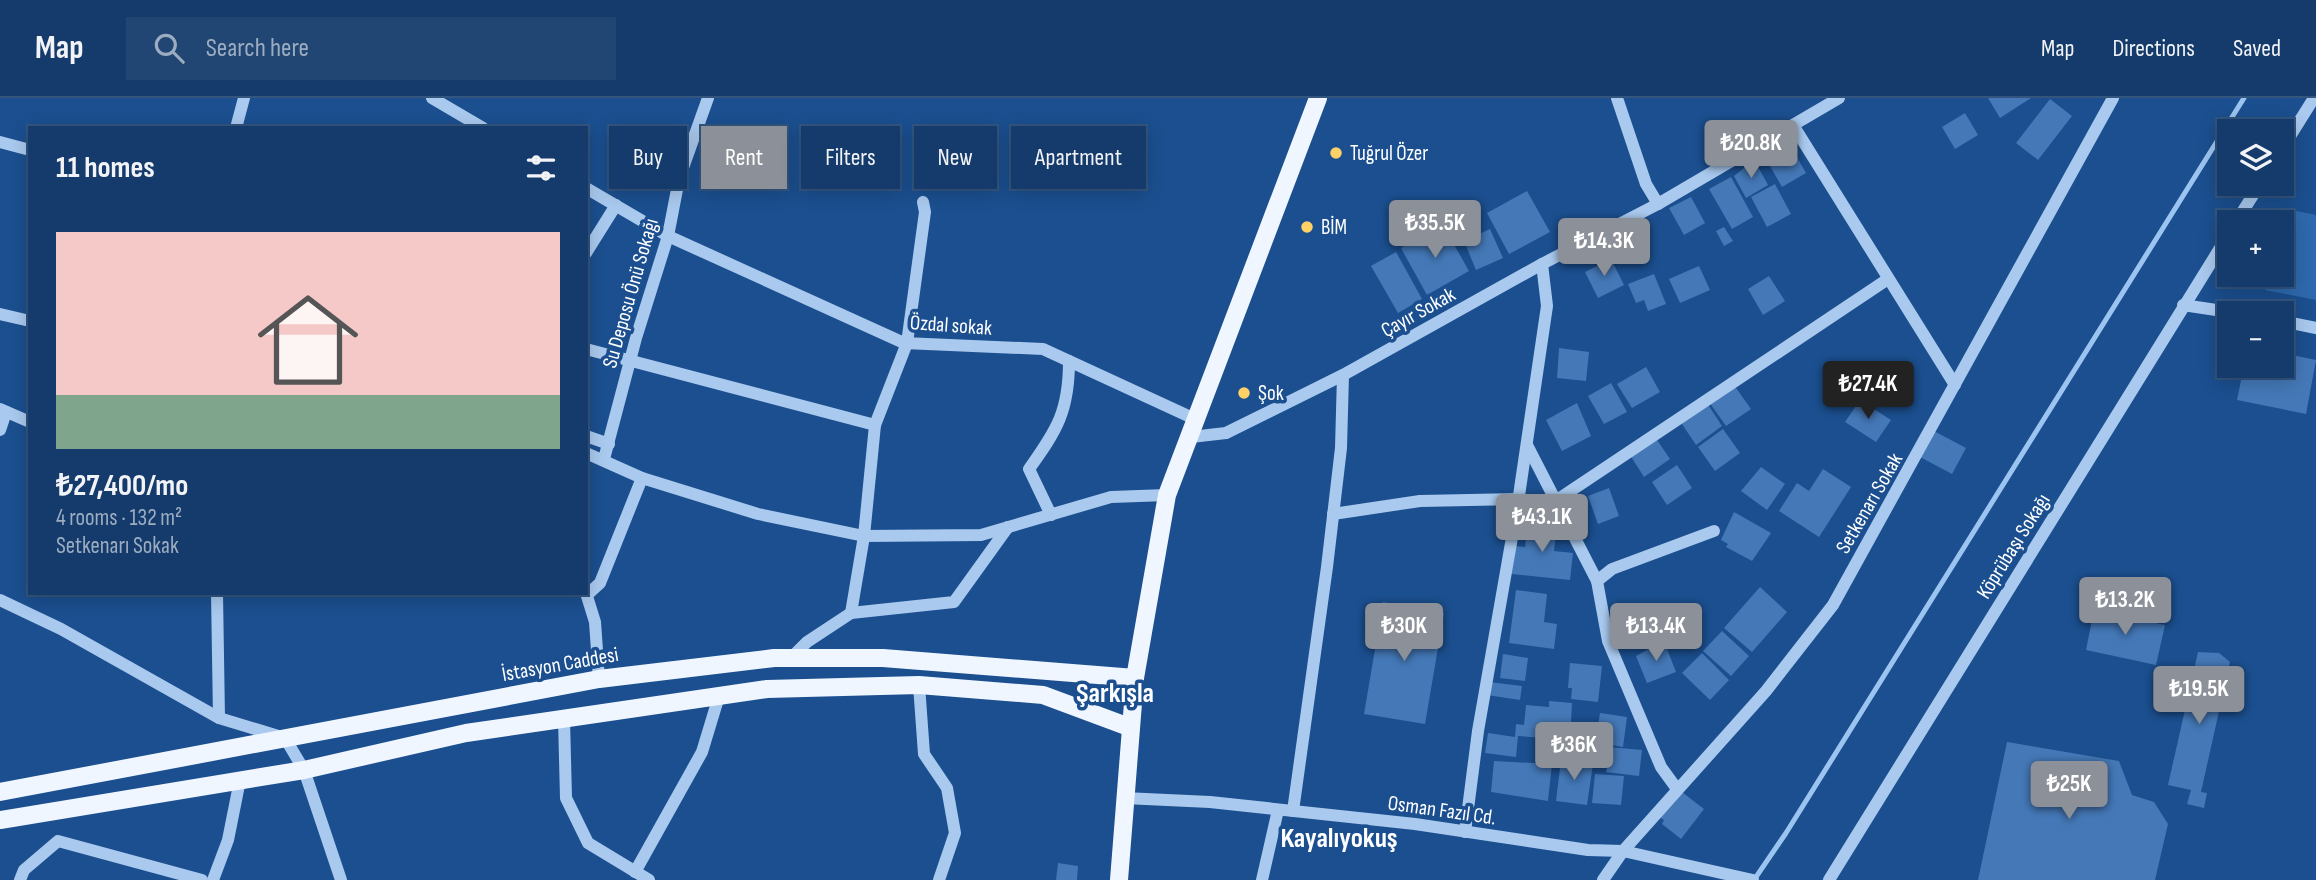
<!DOCTYPE html>
<meta charset="utf-8">
<style>
body{margin:0;font-family:"Sofia Sans Condensed",sans-serif;background:#214673;color:#f1f3f6;height:100vh;display:flex;flex-direction:column;font-size:26px;white-space:nowrap}
*{box-sizing:border-box;margin:0}
p{font-size:23px;color:#9dadc1}
.icon{flex:none;width:38px;height:38px;fill:none;stroke:currentColor;stroke-width:2;stroke-linecap:round;stroke-linejoin:round}
.map{position:relative;flex:1;overflow:hidden}
.side{position:absolute;left:28px;top:28px;width:560px;height:469px;display:flex;flex-direction:column;background:#143b6b;border-radius:0px;box-shadow:0 4px 18px #0003,0 0 0 2px #33557e}
.side>*{flex:none}
.guide{position:absolute;left:609px;top:28px;width:665px;height:63px;display:flex;gap:14px}
.buttons{position:absolute;left:2217px;top:21px;display:grid;gap:14px}
.buttons a{display:grid;place-items:center;width:77px;height:77px;border-radius:0px;background:#143b6b;box-shadow:0 4px 18px #0003,0 0 0 2px #33557e;font-size:35px}
.price{position:absolute;translate:-50% -60px;padding:0 16px;border-radius:7px;background:#8c9099;color:#fff;font-size:23px;line-height:46px;filter:drop-shadow(0 2px 4px #0008)}
.price::after{content:'';position:absolute;left:50%;top:42px;width:21px;height:16px;margin-left:-10px;background:inherit;clip-path:polygon(0 0,100% 0,50% 100%)}
.price.current{background:#222;color:#fff}
ul{padding:0;list-style:none}
li{display:grid;align-content:center;gap:14px;height:371px;padding:0 28px}
li+li{border-top:2px solid #33557e}
li span{display:grid;place-items:center;height:217px;border-radius:0px;color:#555}
li>.icon{margin-inline-start:auto}
span .icon{width:126px;height:126px;fill:#fffc;stroke-width:1}
li b{font-size:30px}
h2{display:flex;justify-content:space-between;align-items:center;height:84px;padding:0 28px;font-size:30px}
.chip{padding:0 24px;border-radius:0px;background:#143b6b;box-shadow:0 4px 18px #0003,0 0 0 2px #33557e;font-size:24px;line-height:63px}
.chip.current{background:#8c9099;color:#fff}
header{display:flex;align-items:center;gap:42px;box-sizing:border-box;height:98px;padding:0 35px;background:#143b6b;border-bottom:2px solid #33557e}
header strong{font-size:33px}
nav{display:flex;gap:38px;margin-inline-start:auto;font-size:24px}
.search{width:490px;height:63px;background:#214673;display:flex;align-items:center;gap:18px;box-sizing:border-box;padding:0 24px;border-radius:0px;color:#9dadc1;font-size:26px}
.map>svg:first-child{display:block}
.green{fill:#2e69ad}
.lines{fill:none;stroke-linecap:round;stroke-linejoin:round}
.stream{stroke:#9cc4f0;stroke-width:5}
.building{fill:#4478b7}
.minor{stroke:#a9c9ee;stroke-width:12}
.major{stroke:#f0f6ff;stroke-width:18}
.poi-dot{fill:#ffd166;stroke:#1b4f8f;stroke-width:2.5}
.labels{text-anchor:middle;stroke-width:7;stroke-linejoin:round;paint-order:stroke}
.poi-label{font-size:21px;fill:#fff;stroke:#1b4f8f;text-anchor:start}
.street-label{font-size:21px;fill:#fff;stroke:#1b4f8f}
.district-label{font-size:28px;font-weight:bold;fill:#fff;stroke:#1b4f8f}
</style>
<header>
<strong>Map</strong>
<div class="search"><svg class="icon" aria-label="search" viewBox="0 0 24 24"><circle cx="10" cy="10" r="6"/><path d="M15 15l6 6"/></svg>Search here</div>
<nav><a>Map</a><a>Directions</a><a>Saved</a></nav>
</header>
<div class="map">
<svg width="2316" height="782" viewBox="0 0 2316 782">
<rect width="100%" height="100%" fill="#1b4f8f"/>
<!-- green -->
<polygon class="green" points="2282,110 2316,117 2316,202 2265,192 2268,177 2282,177 2282,124 2279,124"/>
<g class="lines">
<!-- stream -->
<polyline class="stream" points="1754,782 1786,735 2244,0"/>
</g>
<!-- building -->
<g class="building">
<polygon points="1988,0 2031,0 2000,20"/>
<polygon points="2050,1 2072,18 2038,62 2016,45"/>
<polygon points="1965,15 1978,37 1955,51 1942,29"/>
<polygon points="1790,47 1806,75 1782,89 1766,61"/>
<polygon points="1750,65 1752,68 1756,65 1768,87 1746,100 1734,78"/>
<polygon points="1731,79 1753,119 1732,131 1709,91"/>
<polygon points="1775,86 1791,116 1767,129 1751,99"/>
<polygon points="1527,93 1550,134 1509,156 1487,115"/>
<polygon points="1691,99 1705,125 1684,137 1669,110"/>
<polygon points="1443,127 1469,173 1427,197 1401,150"/>
<polygon points="1724,129 1733,143 1724,148 1716,133"/>
<polygon points="1490,131 1503,160 1476,172 1464,143"/>
<polygon points="1396,154 1422,201 1398,215 1371,168"/>
<polygon points="1611,161 1624,187 1598,200 1585,174"/>
<polygon points="1699,168 1710,192 1680,205 1669,181"/>
<polygon points="1654,176 1666,206 1648,213 1644,202 1636,205 1628,186"/>
<polygon points="1769,178 1785,203 1763,217 1748,191"/>
<polygon points="1559,250 1589,254 1586,283 1557,280"/>
<polygon points="2282,255 2316,262 2306,316 2237,302 2244,268 2282,268"/>
<polygon points="1646,269 1660,294 1632,310 1617,286"/>
<polygon points="1611,285 1627,314 1604,326 1588,298"/>
<polygon points="1734,287 1751,311 1726,328 1709,304"/>
<polygon points="1860,302 1891,322 1876,344 1845,324"/>
<polygon points="1577,305 1591,338 1562,353 1546,322"/>
<polygon points="1707,305 1722,328 1696,347 1680,323"/>
<polygon points="1723,331 1740,355 1715,373 1698,349"/>
<polygon points="1934,333 1966,350 1952,376 1920,359"/>
<polygon points="1655,339 1670,361 1644,379 1630,357"/>
<polygon points="1677,367 1692,390 1667,407 1652,384"/>
<polygon points="1761,369 1785,386 1767,412 1741,393"/>
<polygon points="1823,371 1851,389 1819,439 1779,413 1797,385 1809,393"/>
<polygon points="1609,390 1619,418 1598,426 1588,398"/>
<polygon points="1734,414 1771,435 1752,463 1726,449 1728,446 1721,442"/>
<polygon points="1528,422 1557,425 1554,453 1573,455 1570,482 1511,476 1514,448 1525,449"/>
<polygon points="1760,489 1787,514 1752,554 1724,530"/>
<polygon points="1516,492 1547,496 1544,524 1557,526 1554,551 1509,545"/>
<polygon points="1383,504 1444,515 1425,626 1364,616"/>
<polygon points="2094,512 2165,527 2156,567 2086,552"/>
<polygon points="1722,533 1749,558 1731,578 1703,553"/>
<polygon points="1664,543 1676,574 1647,585 1636,558"/>
<polygon points="2198,554 2219,555 2230,564 2201,694 2207,695 2204,710 2187,706 2191,692 2168,687"/>
<polygon points="1702,555 1729,582 1710,602 1682,575"/>
<polygon points="1503,556 1528,560 1525,583 1500,580"/>
<polygon points="1570,565 1602,568 1598,604 1571,601 1572,590 1568,590"/>
<polygon points="1489,584 1522,588 1520,602 1487,597"/>
<polygon points="1549,603 1572,605 1570,642 1518,638 1516,659 1485,655 1488,635 1515,639 1516,626 1524,627 1526,607 1549,609"/>
<polygon points="1600,615 1627,619 1623,649 1592,644 1593,634 1597,634"/>
<polygon points="2007,644 2119,663 2132,697 2154,704 2168,726 2155,782 1978,782"/>
<polygon points="1609,649 1642,652 1639,678 1606,674 1607,669 1604,669"/>
<polygon points="1561,662 1593,666 1587,707 1556,703"/>
<polygon points="1494,663 1552,666 1548,703 1491,694"/>
<polygon points="1595,676 1624,678 1621,707 1592,705"/>
<polygon points="1678,691 1704,711 1681,741 1662,726 1664,722 1659,719"/>
<polygon points="1058,765 1078,768 1077,782 1056,782"/>
</g>
<g class="lines">
<!-- minor -->
<g class="minor">
<polyline points="432,0 483,30"/>
<polyline points="1617,0 1646,86 1658,106"/>
<polyline points="1793,27 1955,287"/>
<polyline points="236,30 244,0"/>
<polyline points="0,44 30,52"/>
<polyline points="2282,51 2314,0"/>
<polyline points="586,90 668,138 904,245 1043,251 1197,322"/>
<polyline points="2236,124 2260,86"/>
<polyline points="586,155 616,107"/>
<polyline points="2183,207 2236,215"/>
<polyline points="0,216 30,223"/>
<polyline points="2282,223 2316,230"/>
<polyline points="586,251 875,327 864,438 851,515"/>
<polyline points="0,311 30,324"/>
<polyline points="875,327 907,245 925,114 923,104"/>
<polyline points="0,332 6,314"/>
<polyline points="586,338 609,346"/>
<polyline points="1191,339 1226,335 1343,277 1542,166 1658,106 1839,0"/>
<polyline points="1527,347 1597,483 1608,543 1661,669 1677,691"/>
<polyline points="586,355 642,380 758,416 864,438 981,437 1111,399 1167,397"/>
<polyline points="604,361 636,240 668,138 679,81 708,0"/>
<polyline points="1554,404 1888,181"/>
<polyline points="1333,416 1420,403 1519,401"/>
<path d="M1051,417L1029,371C1057,332 1069,313 1069,263"/>
<polyline points="1597,483 1612,471 1714,433"/>
<polyline points="217,495 219,620"/>
<polyline points="586,495 595,524 599,581"/>
<polyline points="588,496 600,485 642,380"/>
<polyline points="0,502 61,531 219,620 285,640 304,672 341,782"/>
<polyline points="791,560 807,544 851,515 954,504 1008,429"/>
<polyline points="919,587 924,656 947,690 955,735 939,782"/>
<polyline points="564,621 566,700 588,745 649,782"/>
<polyline points="1124,700 1210,704 1415,726 1588,752 1623,753 1753,782"/>
<polyline points="1293,713 1327,469 1341,350 1343,277"/>
<polyline points="1465,734 1478,633 1517,411 1547,208 1542,166"/>
<polyline points="635,774 702,654 719,598"/>
<polyline points="20,782 24,772 58,743 202,782"/>
<polyline points="213,782 228,742 240,682"/>
<polyline points="1262,782 1278,712"/>
<polyline points="1603,782 1623,753 1766,593 1833,507 2113,0"/>
<polyline points="1829,782 2230,134"/>
</g>
<!-- major -->
<g class="major">
<polyline points="0,694 599,581 774,560 883,560 1135,580"/>
<polyline points="0,722 304,672 466,635 767,591 919,587 1043,597 1129,629"/>
<polyline points="1119,782 1135,580 1167,397 1318,0"/>
</g>
</g>
<!-- markers -->
<g class="poi-dot">
<circle cx="1336" cy="55" r="7"/>
<circle cx="1307" cy="129" r="7"/>
<circle cx="1244" cy="295" r="7"/>
</g>
<g class="labels">
<!-- poi labels -->
<g class="poi-label">
<text x="1350" y="62">Tuğrul Özer</text>
<text x="1321" y="136">BİM</text>
<text x="1258" y="302">Şok</text>
</g>
<!-- street labels -->
<g class="street-label">
<text transform="translate(630 195) rotate(-74)" y="7">Su Deposu Önü Sokağı</text>
<text transform="translate(1418 214) rotate(-29)" y="7">Çayır Sokak</text>
<text transform="translate(951 227) rotate(4)" y="7">Özdal sokak</text>
<text transform="translate(1869 405) rotate(-60)" y="7">Setkenarı Sokak</text>
<text transform="translate(2013 448) rotate(-58)" y="7">Köprübaşı Sokağı</text>
<text transform="translate(560 566) rotate(-10)" y="7">İstasyon Caddesi</text>
<text transform="translate(1442 712) rotate(8)" y="7">Osman Fazıl Cd.</text>
</g>
<!-- district labels -->
<g class="district-label">
<text x="1115" y="604">Şarkışla</text>
<text x="1339" y="749">Kayalıyokuş</text>
</g>
</g>
</svg>
<div class="buttons">
<a><svg class="icon" aria-label="layers" viewBox="0 0 24 24"><path d="M12 4l9 5-9 5-9-5zM3 14l9 5 9-5"/></svg></a>
<a>+</a>
<a>−</a>
</div>
<b class="price" style="left:1751px;top:82px">₺20.8K</b>
<b class="price" style="left:1435px;top:162px">₺35.5K</b>
<b class="price" style="left:1604px;top:180px">₺14.3K</b>
<b class="price current" style="left:1868px;top:323px">₺27.4K</b>
<b class="price" style="left:1542px;top:456px">₺43.1K</b>
<b class="price" style="left:2125px;top:539px">₺13.2K</b>
<b class="price" style="left:1404px;top:565px">₺30K</b>
<b class="price" style="left:1656px;top:565px">₺13.4K</b>
<b class="price" style="left:2199px;top:628px">₺19.5K</b>
<b class="price" style="left:1574px;top:684px">₺36K</b>
<b class="price" style="left:2069px;top:723px">₺25K</b>
<div class="guide">
<a class="chip">Buy</a>
<a class="chip current">Rent</a>
<a class="chip">Filters</a>
<a class="chip">New</a>
<a class="chip">Apartment</a>
</div>
<section class="side">
<h2>11 homes<svg class="icon" aria-label="filters" viewBox="0 0 24 24"><path d="M4 7h16M4 17h16"/><circle cx="9" cy="7" r="2"/><circle cx="15" cy="17" r="2"/></svg></h2>
<ul>
<li><span style="background:linear-gradient(#f6c9c9 75%,#7fa58c 0)"><svg class="icon" aria-label="home" viewBox="0 0 24 24"><path d="M3 11l9-7 9 7M6 9v11h12V9"/></svg></span><div><b>₺27,400/mo</b><p>4 rooms · 132 m²</p><p>Setkenarı Sokak</p></div></li>
</ul>
</section>
</div>
